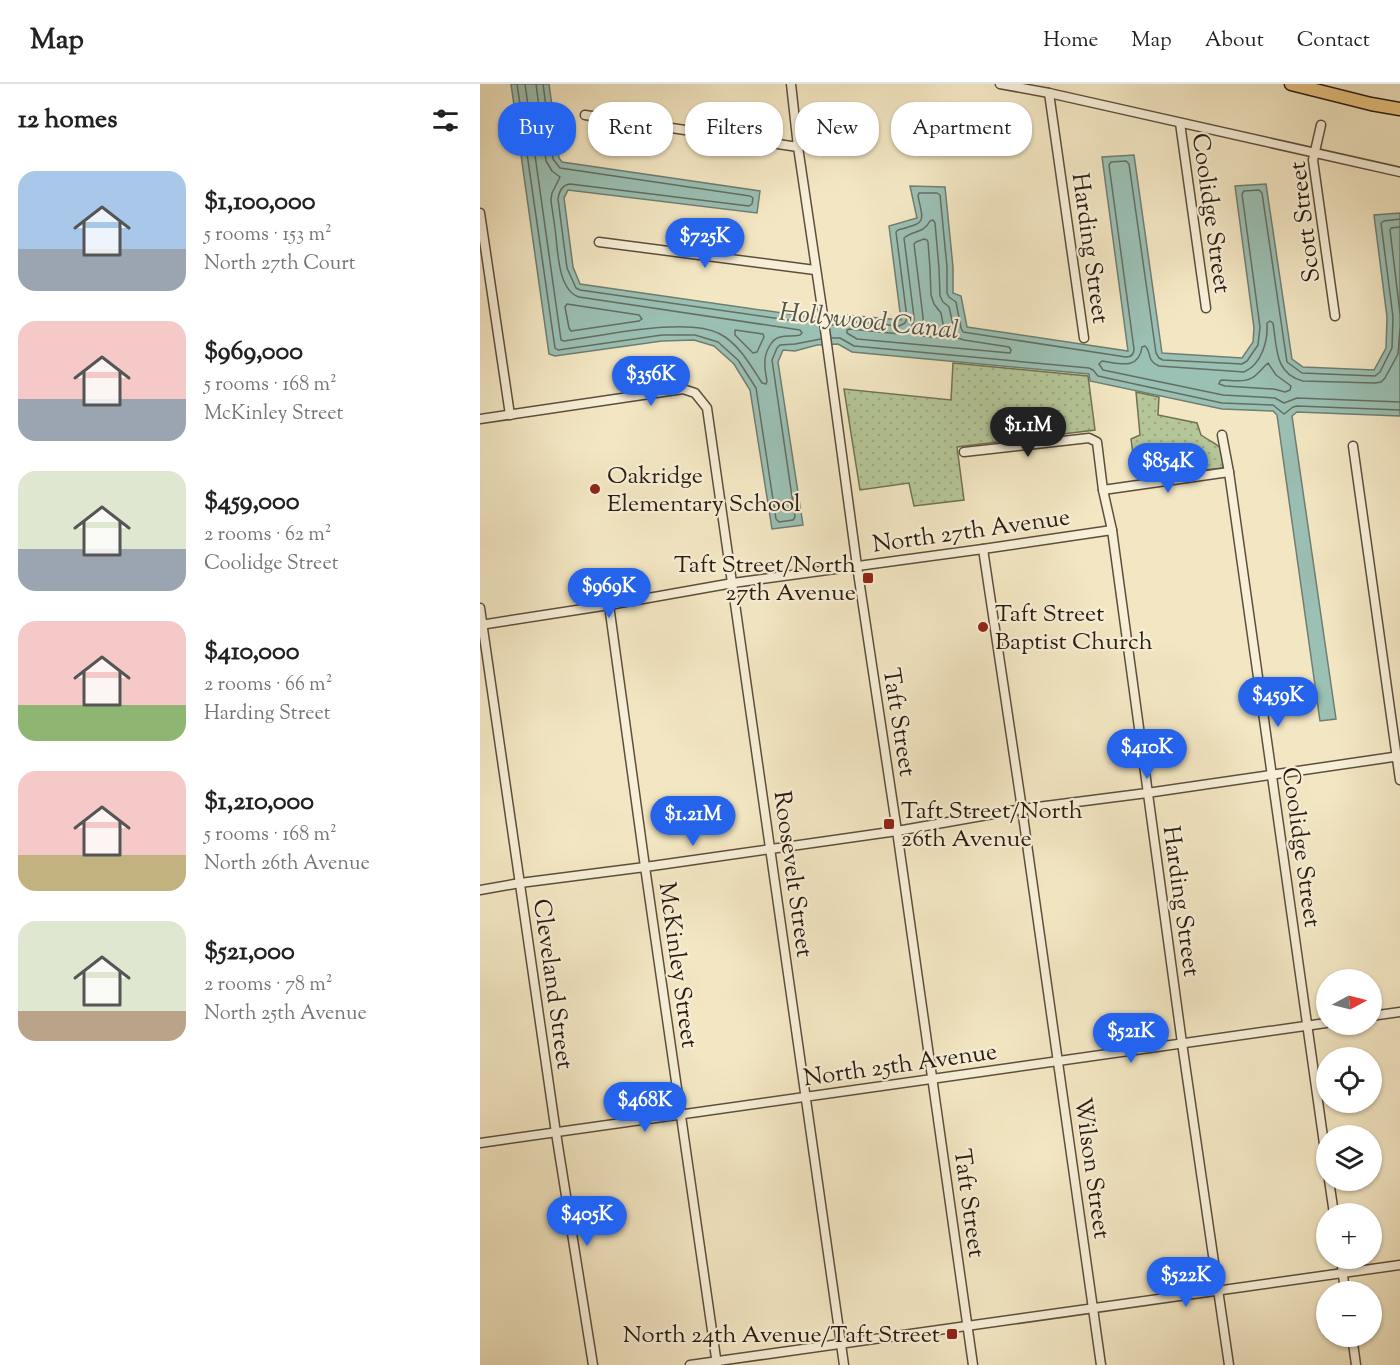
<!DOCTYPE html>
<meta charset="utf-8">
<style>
body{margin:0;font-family:"Sorts Mill Goudy",serif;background:#f6f6f6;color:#222;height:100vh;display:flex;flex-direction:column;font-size:22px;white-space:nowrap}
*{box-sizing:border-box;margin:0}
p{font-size:20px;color:#767676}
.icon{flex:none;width:33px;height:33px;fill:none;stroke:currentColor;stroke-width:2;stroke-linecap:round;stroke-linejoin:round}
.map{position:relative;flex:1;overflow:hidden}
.details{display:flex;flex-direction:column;background:#fff;width:480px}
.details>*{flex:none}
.hud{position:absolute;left:18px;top:18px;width:570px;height:54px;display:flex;gap:12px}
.needle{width:39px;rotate:83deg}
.controls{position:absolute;left:836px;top:885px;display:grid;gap:12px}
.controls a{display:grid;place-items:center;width:66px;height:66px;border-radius:50%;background:#fff;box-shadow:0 2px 4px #0004;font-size:30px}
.price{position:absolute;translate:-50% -51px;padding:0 14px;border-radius:21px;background:#2563eb;color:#fff;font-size:20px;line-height:39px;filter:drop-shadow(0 2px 3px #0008)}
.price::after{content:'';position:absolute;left:50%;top:36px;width:18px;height:14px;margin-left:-9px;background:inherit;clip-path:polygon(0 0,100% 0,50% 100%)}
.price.current{background:#222;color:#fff}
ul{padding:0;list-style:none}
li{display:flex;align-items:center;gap:18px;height:150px;padding:0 18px}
li span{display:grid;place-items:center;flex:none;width:168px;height:120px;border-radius:18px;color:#555}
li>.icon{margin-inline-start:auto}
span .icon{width:72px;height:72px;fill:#fffc;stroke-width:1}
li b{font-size:26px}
h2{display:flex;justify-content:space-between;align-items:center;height:72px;padding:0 18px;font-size:26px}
.chip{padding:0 21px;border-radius:24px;background:#fff;box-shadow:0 2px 4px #0004;font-size:21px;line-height:54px}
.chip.current{background:#2563eb;color:#fff}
header{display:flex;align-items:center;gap:36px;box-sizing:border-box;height:84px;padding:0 30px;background:#fff;border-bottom:2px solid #e0e0e0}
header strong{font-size:28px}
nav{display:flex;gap:33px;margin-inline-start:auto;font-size:21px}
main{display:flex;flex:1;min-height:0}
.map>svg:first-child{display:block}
.grass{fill:url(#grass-dots);stroke:#707154;stroke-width:1.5}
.water{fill:#9bc0b4;stroke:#6f7e72;stroke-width:1.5}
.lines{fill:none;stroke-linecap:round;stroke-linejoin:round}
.shore{stroke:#646e62;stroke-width:1.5}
.minor-casing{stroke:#5e4e3d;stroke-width:11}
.highway-casing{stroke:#2c1b10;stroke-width:15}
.minor{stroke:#f7efd8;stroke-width:8}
.highway{stroke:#eac482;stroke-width:12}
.poi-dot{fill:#8f2418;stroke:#f7efd8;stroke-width:2}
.labels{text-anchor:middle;stroke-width:4.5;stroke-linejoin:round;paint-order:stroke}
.street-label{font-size:24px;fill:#2c1b10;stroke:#f7efd8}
.poi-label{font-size:24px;fill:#2c1b10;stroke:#f7efd8;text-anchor:start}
.water-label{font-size:26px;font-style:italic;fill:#535549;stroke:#f7efd8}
</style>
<header>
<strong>Map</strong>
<nav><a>Home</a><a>Map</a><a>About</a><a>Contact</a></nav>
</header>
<main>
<section class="details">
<h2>12 homes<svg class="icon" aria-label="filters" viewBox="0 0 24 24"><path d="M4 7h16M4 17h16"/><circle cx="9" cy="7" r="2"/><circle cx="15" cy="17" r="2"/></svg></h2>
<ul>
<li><span style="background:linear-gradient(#a9c7e8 65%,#9aa5b1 0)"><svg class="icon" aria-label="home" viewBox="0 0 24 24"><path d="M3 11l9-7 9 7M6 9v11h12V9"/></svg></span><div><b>$1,100,000</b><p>5 rooms · 153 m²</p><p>North 27th Court</p></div></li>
<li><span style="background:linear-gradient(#f6c9c9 65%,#9aa5b1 0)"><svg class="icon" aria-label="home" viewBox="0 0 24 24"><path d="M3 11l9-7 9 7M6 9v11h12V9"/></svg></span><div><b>$969,000</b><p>5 rooms · 168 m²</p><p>McKinley Street</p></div></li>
<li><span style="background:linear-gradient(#dfe7d0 65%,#9aa5b1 0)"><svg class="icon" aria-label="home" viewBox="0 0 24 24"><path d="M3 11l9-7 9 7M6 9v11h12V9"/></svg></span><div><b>$459,000</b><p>2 rooms · 62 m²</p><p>Coolidge Street</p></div></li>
<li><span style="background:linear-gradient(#f6c9c9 70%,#8fb573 0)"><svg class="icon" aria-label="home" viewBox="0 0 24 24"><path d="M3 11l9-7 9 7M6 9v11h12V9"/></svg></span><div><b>$410,000</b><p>2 rooms · 66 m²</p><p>Harding Street</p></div></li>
<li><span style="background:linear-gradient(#f6c9c9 70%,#c2b280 0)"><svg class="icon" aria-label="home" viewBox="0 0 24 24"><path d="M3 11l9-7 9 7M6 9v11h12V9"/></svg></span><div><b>$1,210,000</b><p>5 rooms · 168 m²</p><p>North 26th Avenue</p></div></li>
<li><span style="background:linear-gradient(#dfe7d0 75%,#b9a48a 0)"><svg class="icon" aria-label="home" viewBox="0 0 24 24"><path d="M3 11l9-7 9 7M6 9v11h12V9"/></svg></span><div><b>$521,000</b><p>2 rooms · 78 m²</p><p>North 25th Avenue</p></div></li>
</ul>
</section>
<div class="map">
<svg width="920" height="1281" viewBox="0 0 920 1281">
<defs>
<pattern id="grass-dots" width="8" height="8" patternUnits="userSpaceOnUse" patternTransform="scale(1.5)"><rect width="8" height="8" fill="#b5c798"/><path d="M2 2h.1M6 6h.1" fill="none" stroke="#9caa82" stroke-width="1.8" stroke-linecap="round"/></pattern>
</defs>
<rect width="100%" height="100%" fill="#f3e7c3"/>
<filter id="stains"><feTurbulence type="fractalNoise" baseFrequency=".00333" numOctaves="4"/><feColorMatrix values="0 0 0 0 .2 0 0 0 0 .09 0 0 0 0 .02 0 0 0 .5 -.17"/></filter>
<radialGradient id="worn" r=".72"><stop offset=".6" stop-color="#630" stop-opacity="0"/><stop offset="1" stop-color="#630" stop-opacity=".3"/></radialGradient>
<!-- grass -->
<g class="grass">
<polygon points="473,279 608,292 615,346 477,363 484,416 434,422 429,399 380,406 364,305 471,316"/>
<path d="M656,308L679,313L678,331L717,339L721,351C740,364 743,358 743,384L656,393L651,355L660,351Z"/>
</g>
<!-- water -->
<polygon class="water" points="31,0 69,0 79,74 82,78 280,107 277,129 88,106 84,114 93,183 100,200 323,232 355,235 366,231 421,236 409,142 437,134 430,102 465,103 473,183 473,209 481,212 487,243 648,267 622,73 654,71 682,269 762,274 773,258 774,244 755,102 786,100 812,275 823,283 894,286 906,264 907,233 894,131 920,129 920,332 817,328 812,332 856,635 840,637 797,331 793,327 742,325 610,297 609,290 372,268 358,260 337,261 315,267 303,266 298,278 323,441 292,445 270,306 254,280 234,262 214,256 182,257 75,272 69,270"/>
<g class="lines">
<!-- shore -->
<g class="shore">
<polyline points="37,0 75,264 78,266 182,251 215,251 238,258 258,276 276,304 296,435 299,438 313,436 315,433 292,276 297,264 300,261 315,260 341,255"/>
<path d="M45,0L81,256L84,257C123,252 207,232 240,250C259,260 271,282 282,299L286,300L287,297C286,291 284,284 285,277C285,269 291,255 300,253C307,251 313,253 320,251L322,249L320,246L99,213C77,206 78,164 75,145C74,135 72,126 71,116L72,109L80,93L72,87L66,77L56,0"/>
<path d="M63,0L73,75L80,84L270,112L273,114L272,120L269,122L90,100C82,101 79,108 78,115L87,184L96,204L100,206L322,238L338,240"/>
<path d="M453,136L455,139L459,184L460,212L463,218L469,223L475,249L478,254L484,256L529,263L531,266L530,269L377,255L367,249V246L370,245L420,250C429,248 434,242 434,233L424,154C434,146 443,150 450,137Z"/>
<polyline points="920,143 911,144 910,146 920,229"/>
<polygon points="444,155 447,156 448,158 450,184 451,211 454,220 461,229 465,251 463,254 442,252 439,250 443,240 443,233 434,160 436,158"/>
<polygon points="87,220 159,231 162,235 159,237 91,247 89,244 85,223"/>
<path d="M350,241H357L367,237L419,242L425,239L427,234L416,148L418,146C446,138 444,140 438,112L439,109H457L460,111L467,183V209L469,213L476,218L481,244L483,248L646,273C651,273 654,270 654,265L629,81L631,78L646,77L649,80L676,269L679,274L683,276L762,280L767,277L778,261L780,243L762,110L764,107L779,106L782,109L807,278L822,289L895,292L900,288L912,264L913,233L901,139L904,137L920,135"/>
<path d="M920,245L918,270L905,294L901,298L895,299L823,297C794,290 797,262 793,239L790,237L787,239C788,257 782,280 764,288L679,282C666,277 672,268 665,262L662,263C659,287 638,279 622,277L619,280L623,286L743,311L795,314L804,319L817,314L920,318"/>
<polygon points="255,246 283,250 284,253 277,268 273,269 255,251"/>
<polyline points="352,254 360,254 374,262 609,284 613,286 618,292 742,319 793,321 804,330 813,323 817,322 920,326"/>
<path d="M788,279L796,291L811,302L810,306L805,308L794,305L745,302L739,300L740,297L742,296C754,296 768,300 777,290C782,286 784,282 788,279Z"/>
</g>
<defs>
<g id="minor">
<polyline points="311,0 318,63 343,231 377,482 417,747 493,1281"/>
<polyline points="520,0 569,9 920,88"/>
<polyline points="569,9 604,254"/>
<polyline points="105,31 318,63"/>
<polyline points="700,39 726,224"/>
<polyline points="841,41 833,76 855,232"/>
<polyline points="0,129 30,331"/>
<polyline points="119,158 335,186"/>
<polyline points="0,335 203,305 215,309 227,324 364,1281"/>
<polyline points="742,351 749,388 846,1074"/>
<polyline points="873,362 920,696"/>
<polyline points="484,368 609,354 617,358 623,406 632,446 702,959 749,1281"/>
<polyline points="623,406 749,388"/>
<polyline points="503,465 542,725 621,1281"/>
<polyline points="129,521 165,783 237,1281"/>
<polyline points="0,524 76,1049 113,1281"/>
<polyline points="0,541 129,521 253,499 503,465 632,446"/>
<polyline points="0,806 40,799 165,783 417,747 542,725 667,709 920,672"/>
<polyline points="891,932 920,928"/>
<polyline points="0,1059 846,939"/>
<polyline points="849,1096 854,1130"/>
<polyline points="861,1174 865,1208"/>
<polyline points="872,1252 876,1281"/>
<polyline points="210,1281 920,1181"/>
</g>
<polyline id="highway" points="811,0 891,20 920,25"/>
</defs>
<!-- minor casing -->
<use href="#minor" class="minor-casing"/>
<!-- highway casing -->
<use href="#highway" class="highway-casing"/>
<!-- minor -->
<use href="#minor" class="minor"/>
<!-- highway -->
<use href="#highway" class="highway"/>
</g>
<!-- markers -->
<g class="poi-dot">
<circle cx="115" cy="405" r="6"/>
<rect x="382" y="488" width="12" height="12" rx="3"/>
<circle cx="503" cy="543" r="6"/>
<rect x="403" y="734" width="12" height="12" rx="3"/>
<rect x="466" y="1244" width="12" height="12" rx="3"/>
</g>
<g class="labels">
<!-- street labels -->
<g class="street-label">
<text transform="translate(732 129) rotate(82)" y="8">Coolidge Street</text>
<text transform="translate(824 138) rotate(-97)" y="8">Scott Street</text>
<text transform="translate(611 164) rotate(82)" y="8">Harding Street</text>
<text transform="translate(491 446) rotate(-8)" y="8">North 27th Avenue</text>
<text transform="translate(420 638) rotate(81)" y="8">Taft Street</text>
<text transform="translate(822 763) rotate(82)" y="8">Coolidge Street</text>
<text transform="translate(314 790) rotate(82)" y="8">Roosevelt Street</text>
<text transform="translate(702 817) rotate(82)" y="8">Harding Street</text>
<text transform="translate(199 881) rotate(82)" y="8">McKinley Street</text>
<text transform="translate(74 900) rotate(82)" y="8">Cleveland Street</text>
<text transform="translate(420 980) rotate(-8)" y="8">North 25th Avenue</text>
<text transform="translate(613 1084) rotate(82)" y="8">Wilson Street</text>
<text transform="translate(490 1119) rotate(82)" y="8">Taft Street</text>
</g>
<!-- poi labels -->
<g class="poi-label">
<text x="127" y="399">Oakridge<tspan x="127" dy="28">Elementary School</tspan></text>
<text x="376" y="488" text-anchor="end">Taft Street/North<tspan x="376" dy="28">27th Avenue</tspan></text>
<text x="515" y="537">Taft Street<tspan x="515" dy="28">Baptist Church</tspan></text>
<text x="421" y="734">Taft Street/North<tspan x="421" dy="28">26th Avenue</tspan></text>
<text x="460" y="1258" text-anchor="end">North 24th Avenue/Taft Street</text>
</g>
<!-- water labels -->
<g class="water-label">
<text transform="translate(389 236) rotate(6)" y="9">Hollywood Canal</text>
</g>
</g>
<rect width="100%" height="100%" filter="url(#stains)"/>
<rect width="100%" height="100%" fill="url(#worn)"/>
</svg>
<div class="controls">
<a><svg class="needle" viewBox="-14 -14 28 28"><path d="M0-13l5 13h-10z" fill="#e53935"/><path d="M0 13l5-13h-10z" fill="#767676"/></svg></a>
<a><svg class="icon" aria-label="locate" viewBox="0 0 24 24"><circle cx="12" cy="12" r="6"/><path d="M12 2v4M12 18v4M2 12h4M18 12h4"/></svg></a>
<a><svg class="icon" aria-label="layers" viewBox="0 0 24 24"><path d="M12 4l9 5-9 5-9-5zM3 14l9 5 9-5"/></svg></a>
<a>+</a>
<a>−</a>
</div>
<b class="price" style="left:225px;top:185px">$725K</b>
<b class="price" style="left:171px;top:323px">$356K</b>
<b class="price current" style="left:548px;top:374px">$1.1M</b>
<b class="price" style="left:688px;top:410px">$854K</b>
<b class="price" style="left:129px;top:535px">$969K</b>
<b class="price" style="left:798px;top:644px">$459K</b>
<b class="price" style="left:667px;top:696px">$410K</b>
<b class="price" style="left:213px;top:763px">$1.21M</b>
<b class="price" style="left:651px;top:980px">$521K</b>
<b class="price" style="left:165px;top:1049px">$468K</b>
<b class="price" style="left:107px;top:1163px">$405K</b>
<b class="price" style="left:706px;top:1224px">$522K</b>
<div class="hud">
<a class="chip current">Buy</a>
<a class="chip">Rent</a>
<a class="chip">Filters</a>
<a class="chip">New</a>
<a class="chip">Apartment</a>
</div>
</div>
</main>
